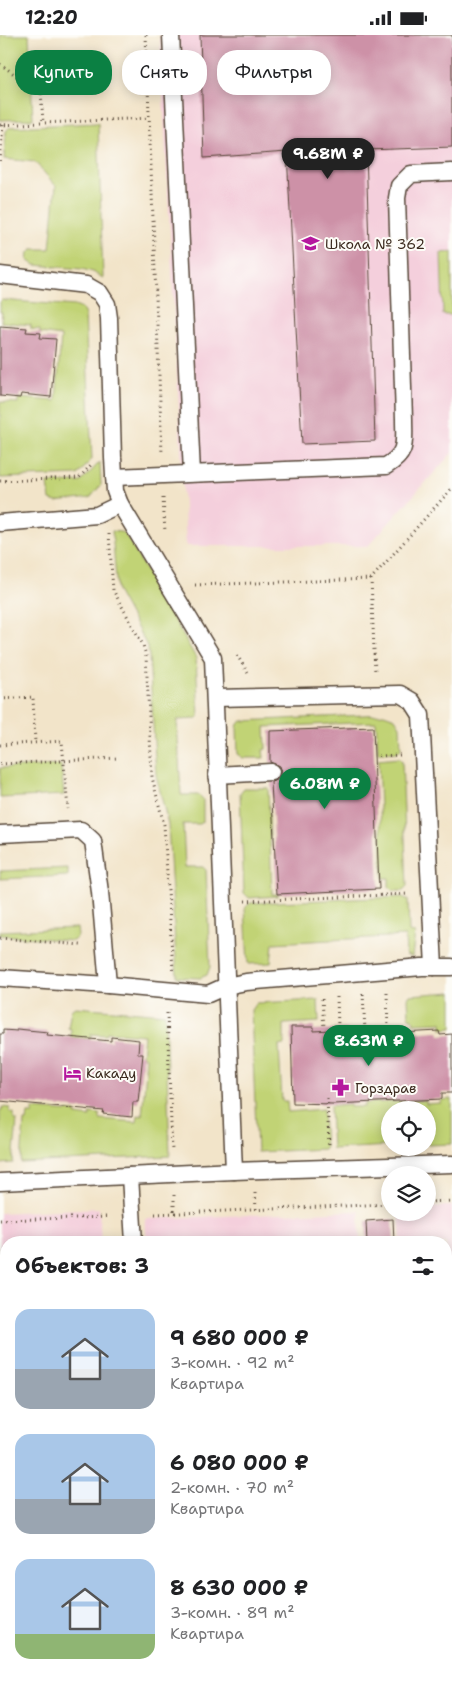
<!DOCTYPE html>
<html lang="ru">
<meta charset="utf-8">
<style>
body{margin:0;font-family:"Shantell Sans",sans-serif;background:#f6f6f6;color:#202124;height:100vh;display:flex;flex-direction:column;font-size:19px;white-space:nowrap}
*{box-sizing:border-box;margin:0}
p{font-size:16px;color:#757577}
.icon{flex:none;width:28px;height:28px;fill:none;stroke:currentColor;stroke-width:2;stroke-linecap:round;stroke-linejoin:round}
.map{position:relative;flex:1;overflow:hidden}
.sheet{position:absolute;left:0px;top:1201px;width:452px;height:446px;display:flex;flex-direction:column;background:#fff;border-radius:20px 20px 0 0;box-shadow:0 2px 12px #0003}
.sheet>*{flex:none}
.guide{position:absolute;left:15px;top:15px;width:422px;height:45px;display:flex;gap:10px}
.controls{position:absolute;left:381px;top:1066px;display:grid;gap:10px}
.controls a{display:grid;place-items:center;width:55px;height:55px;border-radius:50%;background:#fff;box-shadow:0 2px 12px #0003;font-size:25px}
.price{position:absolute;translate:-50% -42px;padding:0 11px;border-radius:18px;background:#0b8043;color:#fff;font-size:16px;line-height:32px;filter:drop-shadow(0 1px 2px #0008)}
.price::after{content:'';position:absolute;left:50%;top:30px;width:15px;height:11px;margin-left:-8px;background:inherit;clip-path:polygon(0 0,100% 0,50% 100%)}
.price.selected{background:#222;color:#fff}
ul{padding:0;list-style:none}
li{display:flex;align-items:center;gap:15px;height:125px;padding:0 15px}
li span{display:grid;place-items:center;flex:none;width:140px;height:100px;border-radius:15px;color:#555}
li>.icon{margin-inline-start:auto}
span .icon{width:60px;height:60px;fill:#fffc;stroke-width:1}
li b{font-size:21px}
h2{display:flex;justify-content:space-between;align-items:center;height:60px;padding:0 15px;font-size:21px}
.tag{padding:0 18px;border-radius:20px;background:#fff;box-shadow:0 2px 12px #0003;font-size:18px;line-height:45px}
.tag.selected{background:#0b8043;color:#fff}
.status{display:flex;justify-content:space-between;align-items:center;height:35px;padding:0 25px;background:#fff;direction:ltr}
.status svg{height:14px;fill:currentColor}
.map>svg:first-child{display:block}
.built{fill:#f4cfdc}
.green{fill:#c1d375;stroke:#7e7e4a}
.building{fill:#cd91a7}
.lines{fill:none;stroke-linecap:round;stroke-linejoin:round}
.service-casing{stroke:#564638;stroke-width:19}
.primary-casing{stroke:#564638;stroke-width:30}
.path{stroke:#564638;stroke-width:3;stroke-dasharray:1 4;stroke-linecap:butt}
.service{stroke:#fff;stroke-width:16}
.primary{stroke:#fff;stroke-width:28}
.labels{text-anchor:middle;stroke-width:4;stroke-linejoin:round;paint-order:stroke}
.poi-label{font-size:14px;fill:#3b2a1e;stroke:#fdfcf7;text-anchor:start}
</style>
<div class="status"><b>12:20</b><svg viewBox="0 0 49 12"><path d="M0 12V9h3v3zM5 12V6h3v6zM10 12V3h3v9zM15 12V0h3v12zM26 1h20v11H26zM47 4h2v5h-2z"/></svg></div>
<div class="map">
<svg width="452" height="1647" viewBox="0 0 452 1647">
<rect width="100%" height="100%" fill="#fdfcf7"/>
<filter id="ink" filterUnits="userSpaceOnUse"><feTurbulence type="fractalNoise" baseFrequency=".02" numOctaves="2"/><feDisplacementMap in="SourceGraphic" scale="10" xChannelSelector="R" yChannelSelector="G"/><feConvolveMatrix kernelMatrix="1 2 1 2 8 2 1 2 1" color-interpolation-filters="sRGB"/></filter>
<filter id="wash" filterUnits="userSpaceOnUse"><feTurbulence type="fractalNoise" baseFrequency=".0096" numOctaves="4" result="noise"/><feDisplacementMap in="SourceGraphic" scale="20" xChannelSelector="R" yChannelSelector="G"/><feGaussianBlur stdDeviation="1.12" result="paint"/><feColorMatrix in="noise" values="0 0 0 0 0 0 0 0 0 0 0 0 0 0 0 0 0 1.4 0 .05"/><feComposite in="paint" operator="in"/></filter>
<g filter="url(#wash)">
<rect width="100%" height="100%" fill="#f2e4c9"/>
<!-- built -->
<g class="built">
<polygon points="160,0 452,0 452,418 368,511 186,511"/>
<polygon points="452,1171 452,1472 446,1472 446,1208 401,1207 399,1178 428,1178 428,1172"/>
<polygon points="99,1173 101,1207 6,1208 6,1469 0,1469 0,1178"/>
<polygon points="359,1176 360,1207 147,1207 145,1184"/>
</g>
<!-- green -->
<g class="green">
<polygon points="0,0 29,0 33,84 0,85"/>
<polygon points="98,88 103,243 93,237 82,234 35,230 28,225 29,217 32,214 50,214 56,151 35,127 4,124 6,96 10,92"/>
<polygon points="452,217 452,280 443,280 441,218"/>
<polygon points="2,265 75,271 82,274 85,280 92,424 78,440 0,443 0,367 18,368 18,363 56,366 61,301 40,298 40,295 31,294 31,290 1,287 2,277 0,277 0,267"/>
<polygon points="100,427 101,450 90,463 56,467 50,465 48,448 81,447"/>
<polygon points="112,496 121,497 125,499 196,623 199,682 196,684 177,685 181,760 199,760 203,764 203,787 200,789 183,789 185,832 203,832 206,835 210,932 207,940 200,943 177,942 168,789 156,740 149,620 146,609 117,556"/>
<polygon points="384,679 395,683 400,691 401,714 398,717 378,718 376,687 265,692 266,714 263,715 264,723 243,723 238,719 237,693 238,689 242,686"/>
<polygon points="399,723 402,726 407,852 403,856 393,856 389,852 389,843 383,843 378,725"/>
<polygon points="61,730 64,760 0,763 0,733"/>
<polygon points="244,753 268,753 272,859 278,859 278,861 249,863 244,858 240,758"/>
<polygon points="68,833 68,841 0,844 0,836"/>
<polygon points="403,862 408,865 409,897 415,898 412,922 406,920 405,901 273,908 271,928 248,929 245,873 250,868"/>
<polygon points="77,893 78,901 73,906 0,900 0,896"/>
<polygon points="452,957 452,993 442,994 442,987 414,988 413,984 409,982 408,963 410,960"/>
<polygon points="318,965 319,987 284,989 284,1010 279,1011 282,1066 287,1066 288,1077 323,1074 325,1114 257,1117 251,975 256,968"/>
<polygon points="75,972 165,979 170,1121 21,1128 24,1086 27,1086 28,1079 33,1079 33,1074 76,1077 76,1080 90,1082 90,1078 100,1079 100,1084 137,1087 138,1080 142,1081 146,1035 145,1035 146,1022 142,1021 144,1000 107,997 106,1000 91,999 90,1004 71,1002 71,994 68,993 71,975"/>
<polygon points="452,1064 452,1109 428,1110 428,1075 390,1075 390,1111 332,1114 330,1071 350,1069 350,1072 364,1072 365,1068 426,1065 426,1069 441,1068 441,1065"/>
<polygon points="2,1072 10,1073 10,1077 14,1078 14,1085 17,1085 13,1128 0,1129 0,1075 2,1075"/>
<rect x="446" y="1474" width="6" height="86"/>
</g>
<g id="blocks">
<!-- building -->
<g class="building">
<polygon points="200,0 452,0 452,112 366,115 375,406 302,409 287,117 204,123"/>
<polygon points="0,291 27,293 26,297 41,298 40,303 56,304 51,362 21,359 20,363 0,361"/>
<polygon points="373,692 379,854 277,859 271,747 277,745 281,737 279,731 270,727 270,696"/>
<polygon points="291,992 314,992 314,996 347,994 347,1001 439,996 440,1000 452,999 452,1058 442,1058 442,1064 333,1069 293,1068"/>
<polygon points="17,994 48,997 47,1000 111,1006 111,1002 139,1005 138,1019 143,1019 138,1067 133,1067 132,1082 103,1079 104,1076 0,1066 0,999 3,999 3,995 17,996"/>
<polygon points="393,1184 394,1208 367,1208 366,1186"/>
</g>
</g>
</g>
<g filter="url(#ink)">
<use href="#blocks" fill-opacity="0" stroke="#564638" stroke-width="1"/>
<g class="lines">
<defs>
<g id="service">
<polyline points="171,0 192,438"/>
<polyline points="0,240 86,250 100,258 107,269 109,283 113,423 115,456 120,469 213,623 234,1136 0,1147"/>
<path d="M114,442L386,431C408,418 404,408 404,384L397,163L399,151L411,139L452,137"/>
<polyline points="0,488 97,480 120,469"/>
<polyline points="216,663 400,659 412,666 421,680 434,932"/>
<polyline points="217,740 271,737"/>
<polyline points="0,799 81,795 93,806 100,857 108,950"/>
<polyline points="0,943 108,950 208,959 226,951 246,947 422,932 452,932"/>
<polyline points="234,1136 452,1129"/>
<polyline points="130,1141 134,1208"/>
<polyline points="446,1454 452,1453"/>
<polyline points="0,1479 6,1479"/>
</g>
<g id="primary">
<polyline points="446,1622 452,1622"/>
<polyline points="0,1642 21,1641"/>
</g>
</defs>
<!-- service casing -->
<use href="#service" class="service-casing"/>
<!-- primary casing -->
<use href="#primary" class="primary-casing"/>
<!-- path -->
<g class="path">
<polyline points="146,0 162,419"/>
<polyline points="0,29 17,41 40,38 43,88"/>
<polyline points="0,90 149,83"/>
<polyline points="0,126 3,90"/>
<polyline points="0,446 79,443 91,430"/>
<polyline points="163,463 165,497"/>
<polyline points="109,499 113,555 143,610 146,621 152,742 164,790 173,935"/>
<polyline points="371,544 375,638"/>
<polyline points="195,550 371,544 452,453"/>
<polyline points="237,620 249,640"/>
<polyline points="0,664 33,662 35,708"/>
<polyline points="0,710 62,706 68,774"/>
<polyline points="379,721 401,720"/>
<polyline points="0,729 118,723"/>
<polyline points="245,866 408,859"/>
<polyline points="0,903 81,910"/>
<polyline points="387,958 388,994"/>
<polyline points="363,959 365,995"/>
<polyline points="337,962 338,992"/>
<polyline points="322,964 324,993"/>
<polyline points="167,978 172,1116"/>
<polyline points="327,1063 329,1110"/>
<polyline points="255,1158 256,1174"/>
<polyline points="174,1160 174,1178"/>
<polyline points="428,1167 452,1166"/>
<polyline points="155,1179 390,1169"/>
<polyline points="0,1185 109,1182"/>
<polyline points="0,1216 6,1215"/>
<polyline points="0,1360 6,1360"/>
</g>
<!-- service -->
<use href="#service" class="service"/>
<!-- primary -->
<use href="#primary" class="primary"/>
</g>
</g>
<!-- icons -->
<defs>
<symbol id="school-bare" viewBox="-9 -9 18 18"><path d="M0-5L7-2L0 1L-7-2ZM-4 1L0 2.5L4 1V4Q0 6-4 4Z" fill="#b5179e" stroke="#fdfcf7" stroke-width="2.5" paint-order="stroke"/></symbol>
<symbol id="hotel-bare" viewBox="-9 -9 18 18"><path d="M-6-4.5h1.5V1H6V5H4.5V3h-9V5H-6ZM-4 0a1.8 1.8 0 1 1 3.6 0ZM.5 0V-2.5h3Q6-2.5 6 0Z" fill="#b5179e" stroke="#fdfcf7" stroke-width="2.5" paint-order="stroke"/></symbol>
<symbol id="pharmacy-bare" viewBox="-9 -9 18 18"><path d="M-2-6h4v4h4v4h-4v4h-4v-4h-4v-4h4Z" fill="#b5179e" stroke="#fdfcf7" stroke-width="2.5" paint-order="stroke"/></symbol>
</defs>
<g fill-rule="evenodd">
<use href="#school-bare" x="298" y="196" width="25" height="25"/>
<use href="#hotel-bare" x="60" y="1026" width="25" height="25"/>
<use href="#pharmacy-bare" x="328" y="1040" width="25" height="25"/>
</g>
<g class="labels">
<!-- poi labels -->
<g class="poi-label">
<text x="325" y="214">Школа № 362</text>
<text x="86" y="1043">Какаду</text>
<text x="355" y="1058">Горздрав</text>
</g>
</g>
</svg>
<div class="controls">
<a><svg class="icon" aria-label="locate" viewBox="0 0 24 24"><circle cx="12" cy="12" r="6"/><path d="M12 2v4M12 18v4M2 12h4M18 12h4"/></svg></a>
<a><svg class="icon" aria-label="layers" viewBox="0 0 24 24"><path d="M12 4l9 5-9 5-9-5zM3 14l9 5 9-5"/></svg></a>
</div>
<b class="price selected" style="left:328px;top:145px">9.68M ₽</b>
<b class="price" style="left:325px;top:775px">6.08M ₽</b>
<b class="price" style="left:369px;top:1032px">8.63M ₽</b>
<div class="guide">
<a class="tag selected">Купить</a>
<a class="tag">Снять</a>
<a class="tag">Фильтры</a>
</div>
<section class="sheet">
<h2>Объектов: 3<svg class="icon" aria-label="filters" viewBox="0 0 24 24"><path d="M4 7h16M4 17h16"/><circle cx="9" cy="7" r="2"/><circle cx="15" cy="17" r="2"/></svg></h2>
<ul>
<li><span style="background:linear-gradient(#a9c7e8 60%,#9aa5b1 0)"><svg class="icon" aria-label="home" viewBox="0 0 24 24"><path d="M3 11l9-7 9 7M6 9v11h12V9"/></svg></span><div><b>9 680 000 ₽</b><p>3-комн. · 92 m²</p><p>Квартира</p></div></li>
<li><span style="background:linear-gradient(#a9c7e8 65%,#9aa5b1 0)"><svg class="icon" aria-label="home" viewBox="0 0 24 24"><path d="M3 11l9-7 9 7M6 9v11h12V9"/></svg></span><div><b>6 080 000 ₽</b><p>2-комн. · 70 m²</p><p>Квартира</p></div></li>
<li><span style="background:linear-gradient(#a9c7e8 75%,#8fb573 0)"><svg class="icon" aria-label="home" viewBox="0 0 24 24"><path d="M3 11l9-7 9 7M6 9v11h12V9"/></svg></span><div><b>8 630 000 ₽</b><p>3-комн. · 89 m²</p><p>Квартира</p></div></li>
</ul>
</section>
</div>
